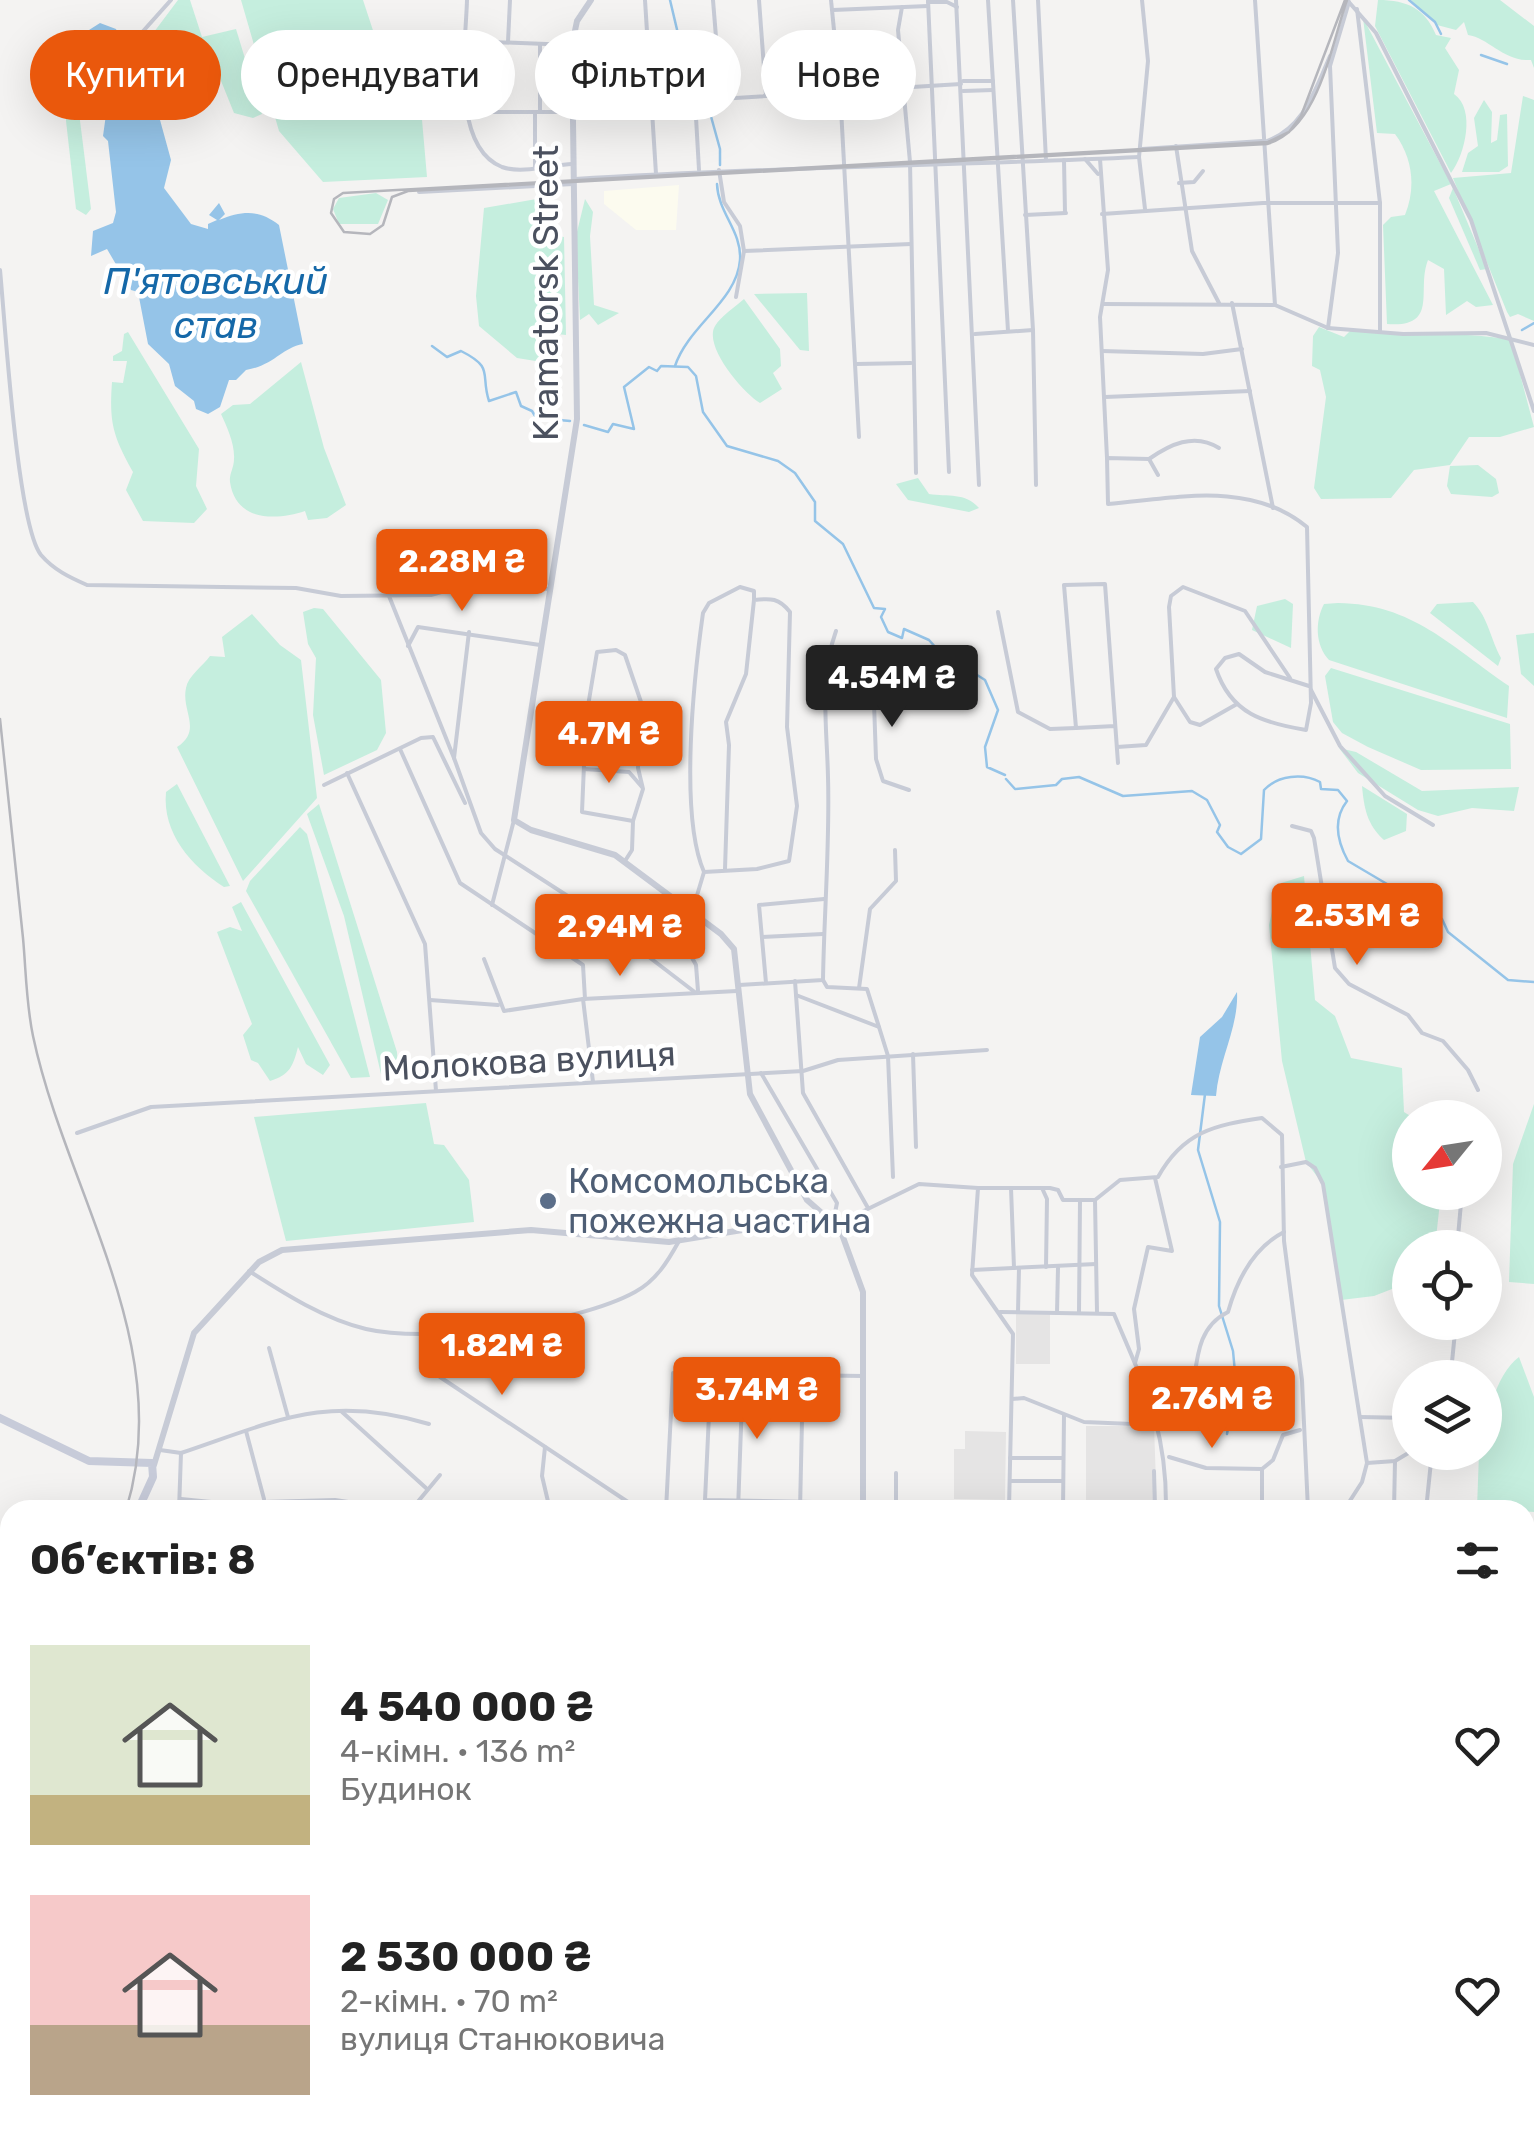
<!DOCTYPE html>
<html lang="uk">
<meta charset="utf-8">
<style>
body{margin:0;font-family:Rubik,sans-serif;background:#f2f2f2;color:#222;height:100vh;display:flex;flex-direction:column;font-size:38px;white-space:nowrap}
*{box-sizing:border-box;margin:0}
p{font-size:32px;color:#767676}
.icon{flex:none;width:55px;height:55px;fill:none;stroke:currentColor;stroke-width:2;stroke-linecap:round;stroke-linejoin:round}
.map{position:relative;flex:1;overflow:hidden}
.panel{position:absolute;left:0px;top:1500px;width:1535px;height:640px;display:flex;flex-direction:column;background:#fff;border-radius:30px 30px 0 0;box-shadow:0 10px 40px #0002}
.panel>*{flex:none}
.banner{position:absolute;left:30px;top:30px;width:1000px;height:90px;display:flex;gap:20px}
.needle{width:65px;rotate:240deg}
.fabs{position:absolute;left:1392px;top:1100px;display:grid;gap:20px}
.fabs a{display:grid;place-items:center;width:110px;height:110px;border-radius:50%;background:#fff;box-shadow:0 10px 40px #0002;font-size:50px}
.price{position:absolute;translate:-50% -85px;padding:0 22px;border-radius:10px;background:#ea580c;color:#fff;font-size:32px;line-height:65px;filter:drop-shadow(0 2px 5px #0008)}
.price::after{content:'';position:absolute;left:50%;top:60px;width:30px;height:22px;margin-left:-15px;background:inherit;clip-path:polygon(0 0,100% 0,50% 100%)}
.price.selected{background:#222;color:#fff}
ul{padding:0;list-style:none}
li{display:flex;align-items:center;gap:30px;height:250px;padding:0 30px}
li span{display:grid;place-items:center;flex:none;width:280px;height:200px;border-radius:0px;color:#555}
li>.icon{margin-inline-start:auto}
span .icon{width:120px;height:120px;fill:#fffc;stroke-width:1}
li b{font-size:42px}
h2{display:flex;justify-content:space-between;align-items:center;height:120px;padding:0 30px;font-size:42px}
.pill{padding:0 35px;border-radius:45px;background:#fff;box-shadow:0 10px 40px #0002;font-size:35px;line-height:90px}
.pill.selected{background:#ea580c;color:#fff}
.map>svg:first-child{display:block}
.commercial{fill:#fcfbef}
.education{fill:#e5e4e4}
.green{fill:#c5eede}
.water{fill:#95c4e8}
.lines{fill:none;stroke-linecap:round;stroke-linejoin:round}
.stream{stroke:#95c4e8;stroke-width:2.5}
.pedestrian{stroke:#c7cbd6;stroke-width:4}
.minor{stroke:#c7cbd6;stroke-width:4}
.tertiary{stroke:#c7cbd6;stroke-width:6}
.secondary{stroke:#c7cbd9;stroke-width:8}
.tram{stroke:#b5b6bc;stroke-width:2.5}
.rail{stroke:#b5b6bc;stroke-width:2.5}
.service-dot{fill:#5c6f8a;stroke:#fff;stroke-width:4}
.labels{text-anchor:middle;stroke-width:9;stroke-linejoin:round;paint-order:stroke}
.street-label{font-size:35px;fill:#4b515f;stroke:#fff}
.service-label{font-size:35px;fill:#4e5e75;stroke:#fff;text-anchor:start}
.water-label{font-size:38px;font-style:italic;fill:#1568a8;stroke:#fff}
</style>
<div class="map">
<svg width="1534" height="2140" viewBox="0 0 1534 2140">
<rect width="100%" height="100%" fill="#f4f3f2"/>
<!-- commercial -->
<polygon class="commercial" points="679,185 676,230 636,230 604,204 604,191"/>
<!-- education -->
<g class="education">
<rect x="1016" y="1314" width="34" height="50"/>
<polygon points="1086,1426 1154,1426 1157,1510 1086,1510"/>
<polygon points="965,1431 1006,1432 1005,1500 954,1499 954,1449 965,1449"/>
</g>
<!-- green -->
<g class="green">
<polygon points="178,0 190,0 202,37 236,29 262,114 253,118 234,113 215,66 151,36"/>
<polygon points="241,0 363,0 386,70 418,74 427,177 323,182 279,131"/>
<path d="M1378,0C1408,0 1425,9 1436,35L1451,38L1445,48L1459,70L1454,94C1476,109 1465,155 1451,173L1375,26Z"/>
<path d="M1411,0H1500L1534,26V68L1531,60C1504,62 1489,38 1468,35L1464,22L1456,30L1437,25Z"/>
<path d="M1363,18L1451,184L1434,191L1493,305L1476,307L1467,301L1446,315L1444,269L1428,260C1416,290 1440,328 1387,324L1383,225L1391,217L1405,215C1416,188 1413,158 1395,134L1377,133Z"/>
<polygon points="71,48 91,209 86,215 76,209 66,121 66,51"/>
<polygon points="1523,96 1534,100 1534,321 1518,314 1510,317 1507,312 1453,178 1511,173"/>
<polygon points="1484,100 1492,112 1491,143 1497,140 1500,115 1507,114 1508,166 1499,172 1462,172 1468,153 1478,146 1474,118"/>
<polygon points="1453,188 1487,269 1480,270 1449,198"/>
<polygon points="376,193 388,200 378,224 339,224 333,209 339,198"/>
<polygon points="548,197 554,235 564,237 566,335 548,333 542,343 548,363 517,358 479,326 476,296 484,208"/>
<polygon points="585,199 593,212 590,236 594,305 619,313 598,325 589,314 580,320 576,236"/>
<polygon points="807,293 809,351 800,350 754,294"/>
<path d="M744,299L780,349L781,366L773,373L782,389L760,403C743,393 703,346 715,326C721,316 735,307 744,299Z"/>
<path d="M1319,327L1344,337L1352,329C1405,337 1459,330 1511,340L1534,427L1500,437H1469L1450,465L1414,470L1391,498L1321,499L1314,488L1326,397L1320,370L1312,366L1313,336Z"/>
<path d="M128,332L199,449L196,486L207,509L194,523L143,521L126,490L133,472C113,436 109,423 112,382L123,383L127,361H113V356L122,351L124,334Z"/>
<path d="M301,362L324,448L346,505L327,518L308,520L305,511C278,520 236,523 230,482C229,474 234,468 234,459C235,444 227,427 221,414L233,405L250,404Z"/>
<polygon points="1478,465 1496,479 1499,493 1492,497 1451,494 1447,486 1450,466"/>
<path d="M918,478L929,494C948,497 965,492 979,508L969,512L908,500L896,484Z"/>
<polygon points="1285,599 1293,604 1291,648 1252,630 1257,606"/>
<path d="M1473,602C1489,619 1490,638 1501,658L1498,666L1430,613L1437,604Z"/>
<path d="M1338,603C1413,604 1450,646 1509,686L1507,718L1329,660C1315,645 1315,621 1324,604Z"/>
<polygon points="314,608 323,609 381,680 386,733 377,750 324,775 313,715 316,658 308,644 303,612"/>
<path d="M252,614L280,645L301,660L317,798L243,881L177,747C203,730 181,711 186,688C188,676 203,666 210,656L225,657L222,637Z"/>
<polygon points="1534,633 1534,686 1521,674 1516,635"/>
<polygon points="1331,668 1510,724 1511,769 1421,770 1368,747 1342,733 1333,722 1325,676"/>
<polygon points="1339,748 1356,752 1422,791 1519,787 1514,811 1472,808 1438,816 1418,810 1358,773"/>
<path d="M177,784L230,886L224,887C191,866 162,833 166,792Z"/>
<path d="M1362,786L1407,814L1406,831L1384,840C1367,825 1364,808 1362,786Z"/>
<polygon points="319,804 397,1052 398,1070 391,1076 381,1074 344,916 307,814"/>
<polygon points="300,827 307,834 370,1077 351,1078 246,891 250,881"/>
<polygon points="1304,876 1315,1000 1335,1016 1351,1058 1402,1068 1404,1112 1412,1117 1410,1192 1441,1193 1435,1247 1410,1248 1410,1282 1374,1296 1341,1300 1323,1184 1306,1162 1282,1061 1269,925 1278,884"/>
<path d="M241,902L330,1065L323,1075L306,1064L298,1047C293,1066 290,1075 270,1081L258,1063L251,1060L243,1035L252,1024L217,932L230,927L242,931L232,907Z"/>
<polygon points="426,1103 434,1144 444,1145 469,1180 474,1222 286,1241 254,1117"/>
<polygon points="1534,1104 1534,1284 1509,1282 1513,1164"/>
<path d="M1519,1357L1534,1397V1512L1477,1508L1479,1453L1485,1452C1485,1422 1494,1376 1519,1357Z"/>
</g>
<!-- water -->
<g class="water">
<path d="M100,23L116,29L123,46L143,58L171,160L164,188L191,224L208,229V224L217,220L209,215L219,203L225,214L219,220C242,211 259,209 279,225L303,344C281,348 275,365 246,370L236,380H229L220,407L208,414L196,409L194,401L175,386L169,364L148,344L138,292L131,290L107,249L91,256L93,231L113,223L116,212L108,141L103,136L109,93L84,44L89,30Z"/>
<path d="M1237,992C1239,1026 1219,1059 1216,1096L1191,1095L1200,1037L1222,1017Z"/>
</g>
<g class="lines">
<!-- stream -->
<g class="stream">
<polyline points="670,0 688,76 704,96"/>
<polyline points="1409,0 1435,22 1441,34"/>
<polyline points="1481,55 1507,64"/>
<polyline points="707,102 720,149 720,165"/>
<polyline points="1522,330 1534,323"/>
<path d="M432,346L447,357L461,351C495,368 480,374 489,401L516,392L521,406L532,411L543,429L550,430L559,420L570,421"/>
<path d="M675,366C688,326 737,301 740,260C742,231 718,213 717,184"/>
<polyline points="584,425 608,432 613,424 634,429 624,387 649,367 657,371 661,366 688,367 696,376 703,412 727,446 778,461 795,473 815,502 815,521 843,544 874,608 885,609 881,617 888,632 902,638 904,629 929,640 952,666 966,668 985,680 998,710 985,747 987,767 1005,775"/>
<path d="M1006,779L1015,789L1056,785L1062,779L1079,777L1123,796L1192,791L1207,800L1220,825L1217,832L1228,847L1241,854L1261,839L1264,790C1278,775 1303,773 1320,782L1321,789L1338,790L1347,801C1333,819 1337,841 1348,861L1426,907L1442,919L1448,932L1508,980L1534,982"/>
<polyline points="1205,1094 1198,1150 1220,1222 1219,1306 1233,1351 1236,1383 1227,1434"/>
</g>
<!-- pedestrian -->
<polyline class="pedestrian" points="1154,1471 1155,1510"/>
<!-- minor -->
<g class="minor">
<path d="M467,0C466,43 450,146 502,167C521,174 552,165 572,164"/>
<polyline points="645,0 656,174"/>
<polyline points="713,0 721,99"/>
<polyline points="759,0 766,95"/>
<polyline points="831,0 840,90 859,437"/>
<polyline points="928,0 949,472"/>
<polyline points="956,0 979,485"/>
<polyline points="988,0 1008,331"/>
<polyline points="1013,0 1033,330 1036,485"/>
<polyline points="1038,0 1046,160"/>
<polyline points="1142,0 1148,61 1139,157 1145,209"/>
<polyline points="1255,0 1275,305"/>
<polyline points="1347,0 1376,33 1471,220 1534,411"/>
<polyline points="928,2 947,2 957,7"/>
<polyline points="902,7 898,30 910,162 916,473"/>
<polyline points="1357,9 1380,203 1380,332"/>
<polyline points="833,10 928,6"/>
<polyline points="137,38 171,0"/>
<polyline points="466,41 572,45"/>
<polyline points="508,42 510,0"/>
<polyline points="540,44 540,112"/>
<polyline points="963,81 993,81"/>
<polyline points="963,91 993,90"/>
<polyline points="695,100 699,170"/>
<polyline points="572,101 605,106 961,84"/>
<polyline points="468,112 571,112"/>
<path d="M1262,143C1303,130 1314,93 1330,56"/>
<polyline points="1176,146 1192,251 1219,303"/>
<polyline points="1142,149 1262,141"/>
<polyline points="1085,159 1098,174"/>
<polyline points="1100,159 1108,270 1100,317 1107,458"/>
<polyline points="1064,160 1065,213"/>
<polyline points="535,167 535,112"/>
<polyline points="719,170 724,202 740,226 744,251 736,297"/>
<path d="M575,179C763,167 951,166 1139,157"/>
<polyline points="1179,183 1194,182 1203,171"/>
<polyline points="419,192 573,184"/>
<polyline points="1102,214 1263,203 1380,203"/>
<polyline points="1025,215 1066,213"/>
<polyline points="744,251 911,244"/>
<path d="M0,270C5,321 17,525 41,555C54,570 69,577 87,585L296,588L341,596L431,595L462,586L551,589"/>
<polyline points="1232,303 1273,508"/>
<polyline points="1103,304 1275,305 1328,328"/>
<polyline points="1328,328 1338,253 1330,66 1349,2"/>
<polyline points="1328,328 1403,334 1486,333 1534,345"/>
<polyline points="975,334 1033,330"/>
<polyline points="1102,351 1203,354 1242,349"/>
<polyline points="856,364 911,363"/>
<polyline points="1105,397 1250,391"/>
<path d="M1149,459C1169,445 1194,432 1219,448"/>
<path d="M1158,475L1149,459L1107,458L1108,504C1176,498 1250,480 1307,527L1311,703L1306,730C1264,723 1231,714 1216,669L1225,658L1239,654L1265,672L1309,686"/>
<polyline points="389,596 454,758"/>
<polyline points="998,612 1018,712 1050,729 1076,728"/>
<polyline points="469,632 454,758 481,833 495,849 577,902 696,993"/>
<polyline points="408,646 418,627 540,645"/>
<polyline points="873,675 876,759 883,781 909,790"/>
<polyline points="1311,690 1340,746 1385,796 1433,825"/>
<polyline points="1174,697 1190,722 1200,725 1237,704"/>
<polyline points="1115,726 1076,728 1064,585 1105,584 1118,763"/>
<polyline points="1117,747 1146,745 1174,697 1169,607 1171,596 1183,587 1245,611 1290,678"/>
<polyline points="400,749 460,883 583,965 585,999"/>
<polyline points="584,769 629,772 642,787"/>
<polyline points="347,773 425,944 436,1091"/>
<polyline points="324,785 421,738 433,737 465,803"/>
<polyline points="1292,826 1311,831 1314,838 1335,968 1349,984 1408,1015 1422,1033 1443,1041 1468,1070 1478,1090"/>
<polyline points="625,861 632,850 633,821 582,812 586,718 597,652 616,650 625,655 641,702 638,768 643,789 633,821"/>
<path d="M704,872C679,815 694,677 703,613L709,603L740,587L754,591V599"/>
<polyline points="492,905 514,820"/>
<path d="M692,912L704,872L757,869L789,861L797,806L787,727L790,612C779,598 771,598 754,600L746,674L726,722L729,745L725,869"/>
<polyline points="762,937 823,934"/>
<polyline points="484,959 504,1011 583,999 737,991"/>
<polyline points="823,980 827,987 867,989 879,1027"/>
<polyline points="795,981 803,1093 868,1208"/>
<polyline points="766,983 759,905 824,899"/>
<path d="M739,985L823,980C824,913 830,844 828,777C827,728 819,678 836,631"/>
<polyline points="859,988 870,909 896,881 895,850"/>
<polyline points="698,991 696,965 685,945 698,917"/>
<polyline points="796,995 879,1027 888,1056 893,1177"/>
<polyline points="583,999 593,1082"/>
<polyline points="430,1000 498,1005"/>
<polyline points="913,1054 916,1147"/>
<polyline points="761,1073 837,1203 833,1222"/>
<polyline points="1456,1113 1456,1118"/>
<polyline points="77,1133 151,1107 803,1071 838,1060 987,1050"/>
<polyline points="1281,1167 1306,1162 1315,1168 1323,1184 1367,1463 1362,1482 1344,1510"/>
<polyline points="978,1188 1050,1188 1058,1190 1063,1200 1095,1200 1097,1312"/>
<polyline points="1011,1188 1014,1268"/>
<polyline points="1042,1188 1047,1199 1046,1267"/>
<path d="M1095,1200L1120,1180L1158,1177C1183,1132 1214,1125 1262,1118L1282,1135L1284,1241L1302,1380L1308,1510"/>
<polyline points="837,1224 919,1184 978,1188 972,1275 1013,1334 1009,1508 912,1505"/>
<polyline points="1457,1248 1462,1192"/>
<polyline points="972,1270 1096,1264"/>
<path d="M249,1271C285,1294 324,1319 366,1329C430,1344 577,1324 635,1292C656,1281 668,1261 679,1241"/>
<path d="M1000,1312L1114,1314C1145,1388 1167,1428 1166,1510"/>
<polyline points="1018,1312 1019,1268"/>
<polyline points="1057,1313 1058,1268"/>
<polyline points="1079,1313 1080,1200"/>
<polyline points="269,1348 288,1417"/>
<polyline points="1135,1363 1139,1349 1134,1309 1148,1247 1172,1251 1155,1178"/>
<polyline points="711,1372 705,1500 863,1503"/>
<polyline points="440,1377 640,1510"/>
<polyline points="1445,1378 1452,1362 1456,1322"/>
<path d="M1012,1399L1024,1398L1084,1422L1180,1426C1204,1392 1183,1334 1228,1312C1237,1280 1253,1248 1284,1232"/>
<polyline points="341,1411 426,1488"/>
<polyline points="1360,1417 1410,1418"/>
<polyline points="246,1431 264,1499"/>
<polyline points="545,1447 542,1476 550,1510"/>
<path d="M160,1450L181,1453C276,1421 328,1393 429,1424"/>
<polyline points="1169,1457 1206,1468 1262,1469"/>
<polyline points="1010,1458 1063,1458"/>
<polyline points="1367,1463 1395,1461 1410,1452"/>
<polyline points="1262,1469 1273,1460 1283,1435 1300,1430"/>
<polyline points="896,1473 896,1505 912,1505 912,1510"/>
<polyline points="1010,1481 1063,1481"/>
<polyline points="181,1499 221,1503 335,1500 401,1510"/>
<polyline points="1010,1505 1063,1506"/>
<polyline points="179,1510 181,1453"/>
<polyline points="411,1510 440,1475"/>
<polyline points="666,1510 673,1373 863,1376"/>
<polyline points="738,1510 743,1372"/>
<polyline points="800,1510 803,1375"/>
<polyline points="1063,1510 1064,1415"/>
<polyline points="1262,1510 1262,1469"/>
<polyline points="1394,1510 1395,1461"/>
<polyline points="1426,1510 1432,1452"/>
<polyline points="1525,1855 1534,1855"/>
<polyline points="1525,1935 1534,1934"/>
<polyline points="1525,2060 1534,2060"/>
<polyline points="646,2130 658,2140"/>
<polyline points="729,2130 729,2140"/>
<polyline points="939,2130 941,2140"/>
<polyline points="1327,2130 1327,2140"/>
<polyline points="1491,2130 1491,2140"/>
<polyline points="188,2140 188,2130"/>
<polyline points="577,2140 577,2130"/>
<polyline points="784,2140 784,2130"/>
<polyline points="848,2140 857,2130"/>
<polyline points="907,2140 917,2130"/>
<polyline points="1354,2140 1445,2139 1446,2130"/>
</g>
<!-- tertiary -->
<g class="tertiary">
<polyline points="591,0 577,21 572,45 577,419 514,820 531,830 615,855 721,934 734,949 750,1094 807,1200 840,1229 863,1292 863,1510"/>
<polyline points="154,1465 194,1333 259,1262 282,1250 531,1230 669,1242 815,1218 827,1220"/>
</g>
<!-- secondary -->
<g class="secondary">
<polyline points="0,1418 89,1461 152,1463 153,1477 138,1510"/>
<polyline points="1525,1675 1534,1676"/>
</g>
<!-- tram -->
<path class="tram" d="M1345,0L1301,116L1289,132L1268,142L343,193L334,199L331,213L344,232L370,234L383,225L392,197L408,191L1267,144C1319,129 1331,45 1347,0"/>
<!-- rail -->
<g class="rail">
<path d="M0,719C8,792 16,865 23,938C26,970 26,1003 33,1036C66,1192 177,1346 126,1510"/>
<polyline points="169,2140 171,2130"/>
</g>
</g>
<!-- markers -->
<circle class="service-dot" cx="548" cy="1201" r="10"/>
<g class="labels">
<!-- street labels -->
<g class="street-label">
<text transform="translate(546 293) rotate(-90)" y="12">Kramatorsk Street</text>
<text transform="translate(529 1061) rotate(-3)" y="12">Молокова вулиця</text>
</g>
<!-- service labels -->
<g class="service-label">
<text x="568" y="1193">Комсомольська<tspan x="568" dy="40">пожежна частина</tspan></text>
</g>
<!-- water labels -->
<g class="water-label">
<text x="216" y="294">П'ятовський<tspan x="216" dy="44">став</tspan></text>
</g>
</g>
</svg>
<div class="fabs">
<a><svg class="needle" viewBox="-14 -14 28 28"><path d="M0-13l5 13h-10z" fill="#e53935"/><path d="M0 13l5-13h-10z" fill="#767676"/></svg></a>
<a><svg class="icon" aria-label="locate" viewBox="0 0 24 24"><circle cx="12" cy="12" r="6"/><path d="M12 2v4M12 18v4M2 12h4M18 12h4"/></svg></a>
<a><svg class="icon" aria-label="layers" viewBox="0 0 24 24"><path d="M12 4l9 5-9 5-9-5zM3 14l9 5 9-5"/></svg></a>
</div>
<b class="price" style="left:462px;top:614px">2.28M ₴</b>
<b class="price selected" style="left:892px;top:730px">4.54M ₴</b>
<b class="price" style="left:609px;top:786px">4.7M ₴</b>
<b class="price" style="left:1357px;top:968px">2.53M ₴</b>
<b class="price" style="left:620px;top:979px">2.94M ₴</b>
<b class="price" style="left:502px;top:1398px">1.82M ₴</b>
<b class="price" style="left:757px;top:1442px">3.74M ₴</b>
<b class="price" style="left:1212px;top:1451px">2.76M ₴</b>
<div class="banner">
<a class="pill selected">Купити</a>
<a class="pill">Орендувати</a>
<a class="pill">Фільтри</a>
<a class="pill">Нове</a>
</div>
<section class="panel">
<h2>Об’єктів: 8<svg class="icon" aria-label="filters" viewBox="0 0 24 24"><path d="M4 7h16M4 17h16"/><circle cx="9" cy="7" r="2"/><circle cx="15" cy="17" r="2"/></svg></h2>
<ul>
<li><span style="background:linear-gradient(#dfe7d0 75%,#c2b280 0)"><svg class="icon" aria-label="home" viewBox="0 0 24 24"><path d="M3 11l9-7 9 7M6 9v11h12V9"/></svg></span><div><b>4 540 000 ₴</b><p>4-кімн. · 136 m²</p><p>Будинок</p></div><svg class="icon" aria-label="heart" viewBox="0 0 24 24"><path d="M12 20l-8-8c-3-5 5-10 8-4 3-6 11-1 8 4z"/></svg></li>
<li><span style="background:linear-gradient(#f6c9c9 65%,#b9a48a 0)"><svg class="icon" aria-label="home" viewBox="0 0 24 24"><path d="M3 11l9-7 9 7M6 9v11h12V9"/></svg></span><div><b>2 530 000 ₴</b><p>2-кімн. · 70 m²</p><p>вулиця Станюковича</p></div><svg class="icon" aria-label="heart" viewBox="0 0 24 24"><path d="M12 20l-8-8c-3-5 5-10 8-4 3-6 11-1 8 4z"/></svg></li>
</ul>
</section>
</div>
